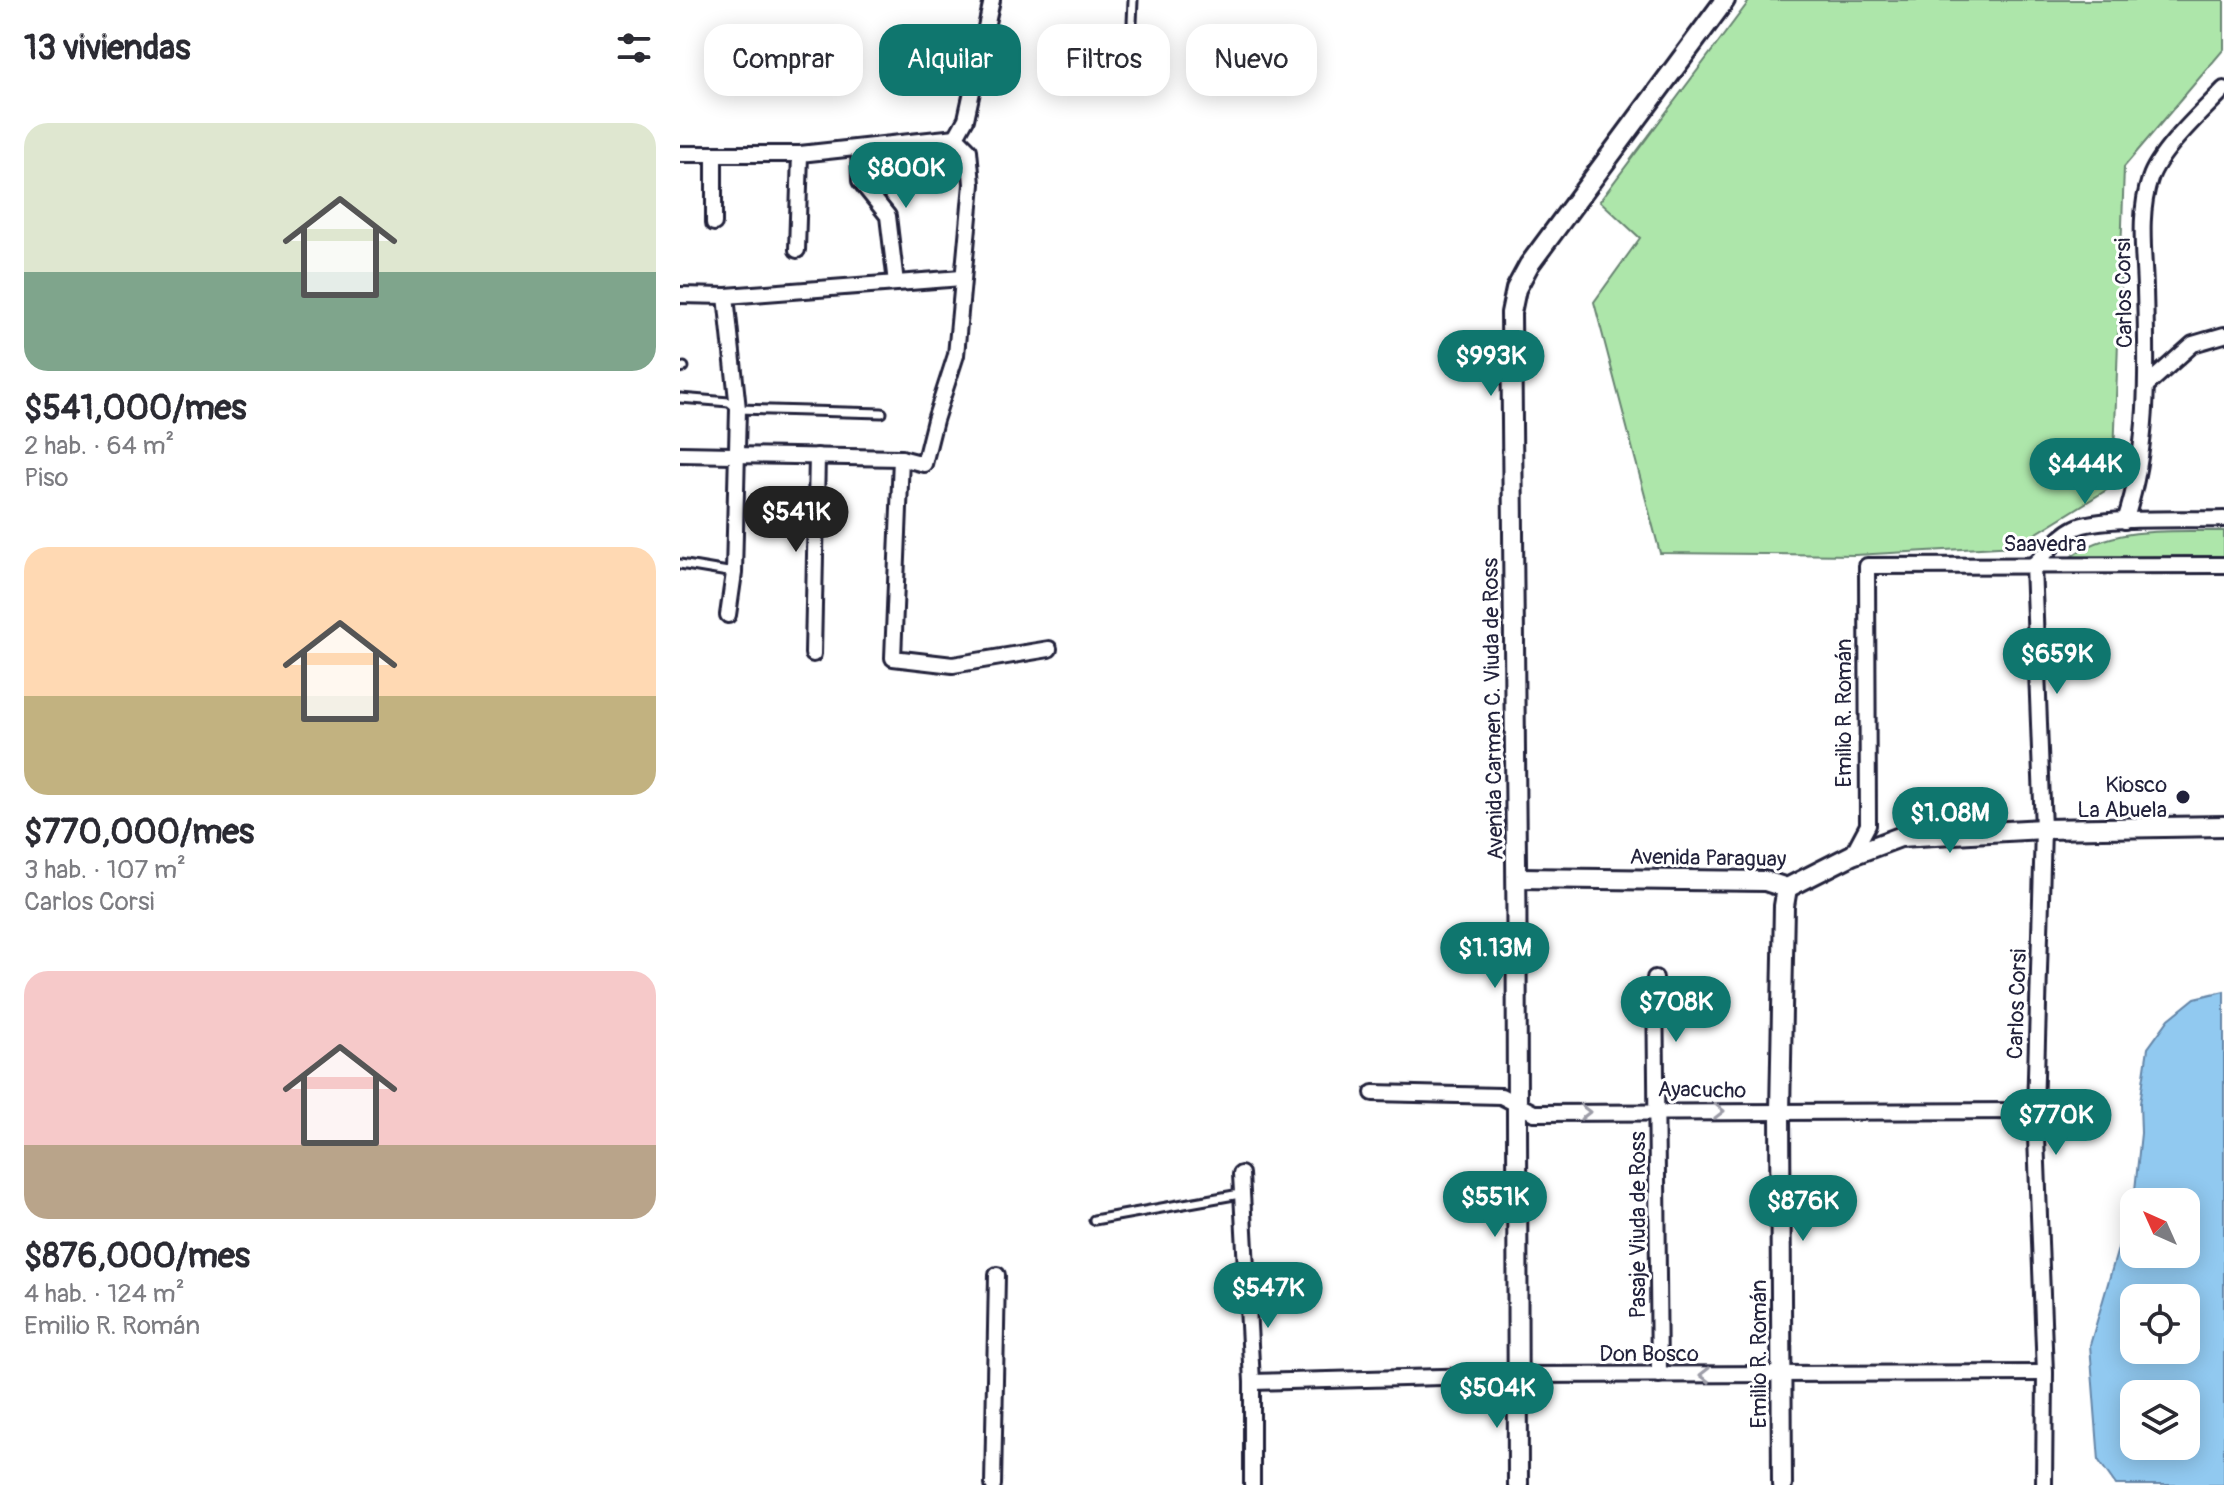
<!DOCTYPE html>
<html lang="es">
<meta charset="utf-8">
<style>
body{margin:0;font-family:Pangolin,sans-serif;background:#f2f2f3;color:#2b2b33;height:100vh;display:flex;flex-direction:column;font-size:30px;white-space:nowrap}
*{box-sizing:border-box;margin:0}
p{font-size:26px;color:#7c7c81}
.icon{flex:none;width:44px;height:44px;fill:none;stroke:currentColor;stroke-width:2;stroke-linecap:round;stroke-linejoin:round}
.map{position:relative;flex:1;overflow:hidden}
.drawer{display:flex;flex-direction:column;background:#fff;width:680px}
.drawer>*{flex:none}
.guide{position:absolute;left:24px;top:24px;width:760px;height:72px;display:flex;gap:16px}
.needle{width:52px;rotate:315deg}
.tools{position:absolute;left:1440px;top:1188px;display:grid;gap:16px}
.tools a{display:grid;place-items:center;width:80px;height:80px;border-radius:16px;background:#fff;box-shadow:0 4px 20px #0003;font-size:40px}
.price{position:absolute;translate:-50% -68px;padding:0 18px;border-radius:28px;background:#0f766e;color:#fff;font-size:26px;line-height:52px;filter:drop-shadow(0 2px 4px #0008)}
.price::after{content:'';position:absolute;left:50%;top:48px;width:24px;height:18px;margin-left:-12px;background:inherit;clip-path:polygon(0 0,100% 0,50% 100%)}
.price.active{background:#222;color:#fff}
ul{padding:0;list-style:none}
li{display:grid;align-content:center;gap:16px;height:424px;padding:0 24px}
li span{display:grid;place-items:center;height:248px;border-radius:24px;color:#555}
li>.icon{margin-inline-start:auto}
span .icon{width:144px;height:144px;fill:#fffc;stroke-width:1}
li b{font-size:34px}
h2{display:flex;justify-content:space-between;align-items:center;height:96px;padding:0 24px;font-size:34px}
.tag{padding:0 28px;border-radius:24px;background:#fff;box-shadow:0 4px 20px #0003;font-size:28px;line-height:72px}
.tag.active{background:#0f766e;color:#fff}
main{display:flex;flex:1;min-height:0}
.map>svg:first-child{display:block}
.green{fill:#ade6aa;stroke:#688472;stroke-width:2}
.water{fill:#91c9f0;stroke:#6586a8;stroke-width:2;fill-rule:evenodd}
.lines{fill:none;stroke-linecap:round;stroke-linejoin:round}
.service-casing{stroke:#22223b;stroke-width:13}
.minor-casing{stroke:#22223b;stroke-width:20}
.tertiary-casing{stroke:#22223b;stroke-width:24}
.service{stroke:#fff;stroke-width:7}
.minor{stroke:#fff;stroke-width:14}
.tertiary{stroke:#fff;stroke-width:18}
.oneway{stroke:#9c9ca7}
.poi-dot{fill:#22223b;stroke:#fff;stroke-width:3}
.labels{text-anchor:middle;stroke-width:6;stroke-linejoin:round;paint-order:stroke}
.street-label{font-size:22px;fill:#22223b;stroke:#fff}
.poi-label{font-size:22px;fill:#22223b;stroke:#fff;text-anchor:end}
</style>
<main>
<section class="drawer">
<h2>13 viviendas<svg class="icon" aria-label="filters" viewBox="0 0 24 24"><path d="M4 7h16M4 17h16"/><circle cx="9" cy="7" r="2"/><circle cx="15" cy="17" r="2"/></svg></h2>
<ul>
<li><span style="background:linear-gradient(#dfe7d0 60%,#7fa58c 0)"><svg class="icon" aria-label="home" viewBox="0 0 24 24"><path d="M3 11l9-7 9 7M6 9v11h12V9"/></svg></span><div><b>$541,000/mes</b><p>2 hab. · 64 m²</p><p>Piso</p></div></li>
<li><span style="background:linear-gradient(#ffd9b3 60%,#c2b280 0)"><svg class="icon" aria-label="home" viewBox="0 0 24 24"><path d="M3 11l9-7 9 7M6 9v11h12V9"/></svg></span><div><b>$770,000/mes</b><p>3 hab. · 107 m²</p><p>Carlos Corsi</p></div></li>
<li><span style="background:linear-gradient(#f6c9c9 70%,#b9a48a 0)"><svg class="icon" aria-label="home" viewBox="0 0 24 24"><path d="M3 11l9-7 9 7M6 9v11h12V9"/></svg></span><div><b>$876,000/mes</b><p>4 hab. · 124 m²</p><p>Emilio R. Román</p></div></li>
</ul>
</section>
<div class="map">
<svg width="1544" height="1485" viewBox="0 0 1544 1485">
<rect width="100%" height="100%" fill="#fff"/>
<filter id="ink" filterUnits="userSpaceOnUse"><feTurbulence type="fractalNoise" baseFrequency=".0125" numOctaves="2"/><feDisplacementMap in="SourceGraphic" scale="16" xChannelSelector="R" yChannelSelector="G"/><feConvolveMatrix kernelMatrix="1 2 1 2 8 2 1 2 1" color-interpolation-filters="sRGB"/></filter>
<g filter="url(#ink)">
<!-- green -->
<g class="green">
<polygon points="1070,0 1544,0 1544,49 1444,167 1433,486 1336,546 1175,555 980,553 914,302 960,238 920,201"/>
<path d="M1544,531V556L1389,558C1434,525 1491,532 1544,531Z"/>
</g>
<!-- water -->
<path class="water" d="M1544,991V1485H1436L1419,1461L1410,1345L1455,1190L1461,1133L1460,1103L1468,1048L1489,1019L1515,998ZM1454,1202H1506V1254H1454ZM1454,1298H1506V1350H1454ZM1454,1394H1506V1446H1454Z"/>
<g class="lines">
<defs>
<g id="service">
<polyline points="451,47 453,0"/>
<polyline points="0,368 4,367"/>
<polyline points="0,398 49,402 58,409 202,413"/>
<polyline points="0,564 54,573"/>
<polyline points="414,1220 560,1194"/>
</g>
<g id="minor">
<polyline points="179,148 180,181 208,216 216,283"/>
<polyline points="0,154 120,154 276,137"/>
<polyline points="34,223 34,154"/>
<polyline points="117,250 120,154"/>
<polyline points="0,295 46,296 282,278"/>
<polyline points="46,296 58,409 54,573 48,615"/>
<polyline points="1467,385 1513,344 1544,335"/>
<polyline points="0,454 221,458 244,464 255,420 276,355 292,184 289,150 276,137 286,119 312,0"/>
<polyline points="221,458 213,658 273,665 369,649"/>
<path d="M1445,521C1470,446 1467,367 1465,289C1464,253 1458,214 1470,179C1479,151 1523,111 1544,89"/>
<polyline points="1353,565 1363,829 1355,1111 1365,1373 1364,1485"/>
<path d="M1353,565C1367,553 1379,536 1395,528C1418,516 1513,520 1544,519"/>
<polyline points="133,654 137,456"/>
<polyline points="1172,855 1188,825 1187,566 1544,565"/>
<polyline points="975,978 979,1375"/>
<polyline points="693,1093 821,1096 854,1113 1355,1111"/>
<polyline points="561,1174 572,1382 572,1485"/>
<polyline points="572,1382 838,1375 1365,1373"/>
<polyline points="313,1485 317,1275"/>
</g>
<g id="tertiary">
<polyline points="838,878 1085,881 1107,888 1172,855 1220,837 1363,829 1544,826"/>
<path d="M838,1485C838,1094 836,704 831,313L836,289L849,265L1045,0"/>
<polyline points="1102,1485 1100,1112 1104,906 1107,888"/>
</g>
</defs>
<!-- service casing -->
<use href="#service" class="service-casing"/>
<!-- minor casing -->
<use href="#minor" class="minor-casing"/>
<!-- tertiary casing -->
<use href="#tertiary" class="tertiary-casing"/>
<!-- service -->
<use href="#service" class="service"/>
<!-- minor -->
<use href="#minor" class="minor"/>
<!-- tertiary -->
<use href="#tertiary" class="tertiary"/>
</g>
<!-- one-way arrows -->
<defs><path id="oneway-chevron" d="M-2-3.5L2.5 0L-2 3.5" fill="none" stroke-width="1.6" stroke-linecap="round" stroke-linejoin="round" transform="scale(2)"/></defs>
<g class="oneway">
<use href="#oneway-chevron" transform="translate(1039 1111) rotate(1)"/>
<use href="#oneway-chevron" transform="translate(905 1112) rotate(-1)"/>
<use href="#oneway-chevron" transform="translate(1025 1375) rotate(180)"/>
</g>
</g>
<!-- markers -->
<circle class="poi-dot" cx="1503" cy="797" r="8"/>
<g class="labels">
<!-- street labels -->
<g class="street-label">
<text transform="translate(1443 293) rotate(-91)" y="8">Carlos Corsi</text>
<text x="1365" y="551">Saavedra</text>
<text transform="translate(812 709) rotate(-91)" y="8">Avenida Carmen C. Viuda de Ross</text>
<text transform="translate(1163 713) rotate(-90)" y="8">Emilio R. Román</text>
<text transform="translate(1028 857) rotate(1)" y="8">Avenida Paraguay</text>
<text transform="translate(1336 1004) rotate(-88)" y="8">Carlos Corsi</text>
<text transform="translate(1022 1089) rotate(1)" y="8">Ayacucho</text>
<text transform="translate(957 1225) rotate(-90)" y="8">Pasaje Viuda de Ross</text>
<text x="969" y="1361">Don Bosco</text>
<text transform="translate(1078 1354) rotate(-90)" y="8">Emilio R. Román</text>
</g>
<!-- poi labels -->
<g class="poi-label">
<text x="1487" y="792">Kiosco<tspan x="1487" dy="25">La Abuela</tspan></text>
</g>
</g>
</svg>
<div class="tools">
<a><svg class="needle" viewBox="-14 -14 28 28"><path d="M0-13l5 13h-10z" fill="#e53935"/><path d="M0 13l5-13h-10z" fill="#7c7c81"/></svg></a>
<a><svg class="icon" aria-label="locate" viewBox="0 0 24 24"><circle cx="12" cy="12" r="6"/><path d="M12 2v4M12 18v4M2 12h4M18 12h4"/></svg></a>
<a><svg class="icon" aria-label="layers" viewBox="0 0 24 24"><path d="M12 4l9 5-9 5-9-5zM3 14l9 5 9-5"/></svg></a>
</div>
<b class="price" style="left:226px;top:210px">$800K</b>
<b class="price" style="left:811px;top:398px">$993K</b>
<b class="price" style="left:1405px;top:506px">$444K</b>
<b class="price active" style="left:116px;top:554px">$541K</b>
<b class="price" style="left:1377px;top:696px">$659K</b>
<b class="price" style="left:1270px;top:855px">$1.08M</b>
<b class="price" style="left:815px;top:990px">$1.13M</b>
<b class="price" style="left:996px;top:1044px">$708K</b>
<b class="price" style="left:1376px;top:1157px">$770K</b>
<b class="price" style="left:815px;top:1239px">$551K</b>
<b class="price" style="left:1123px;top:1243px">$876K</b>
<b class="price" style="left:588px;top:1330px">$547K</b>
<b class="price" style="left:817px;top:1430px">$504K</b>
<div class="guide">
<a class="tag">Comprar</a>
<a class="tag active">Alquilar</a>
<a class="tag">Filtros</a>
<a class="tag">Nuevo</a>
</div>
</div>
</main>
